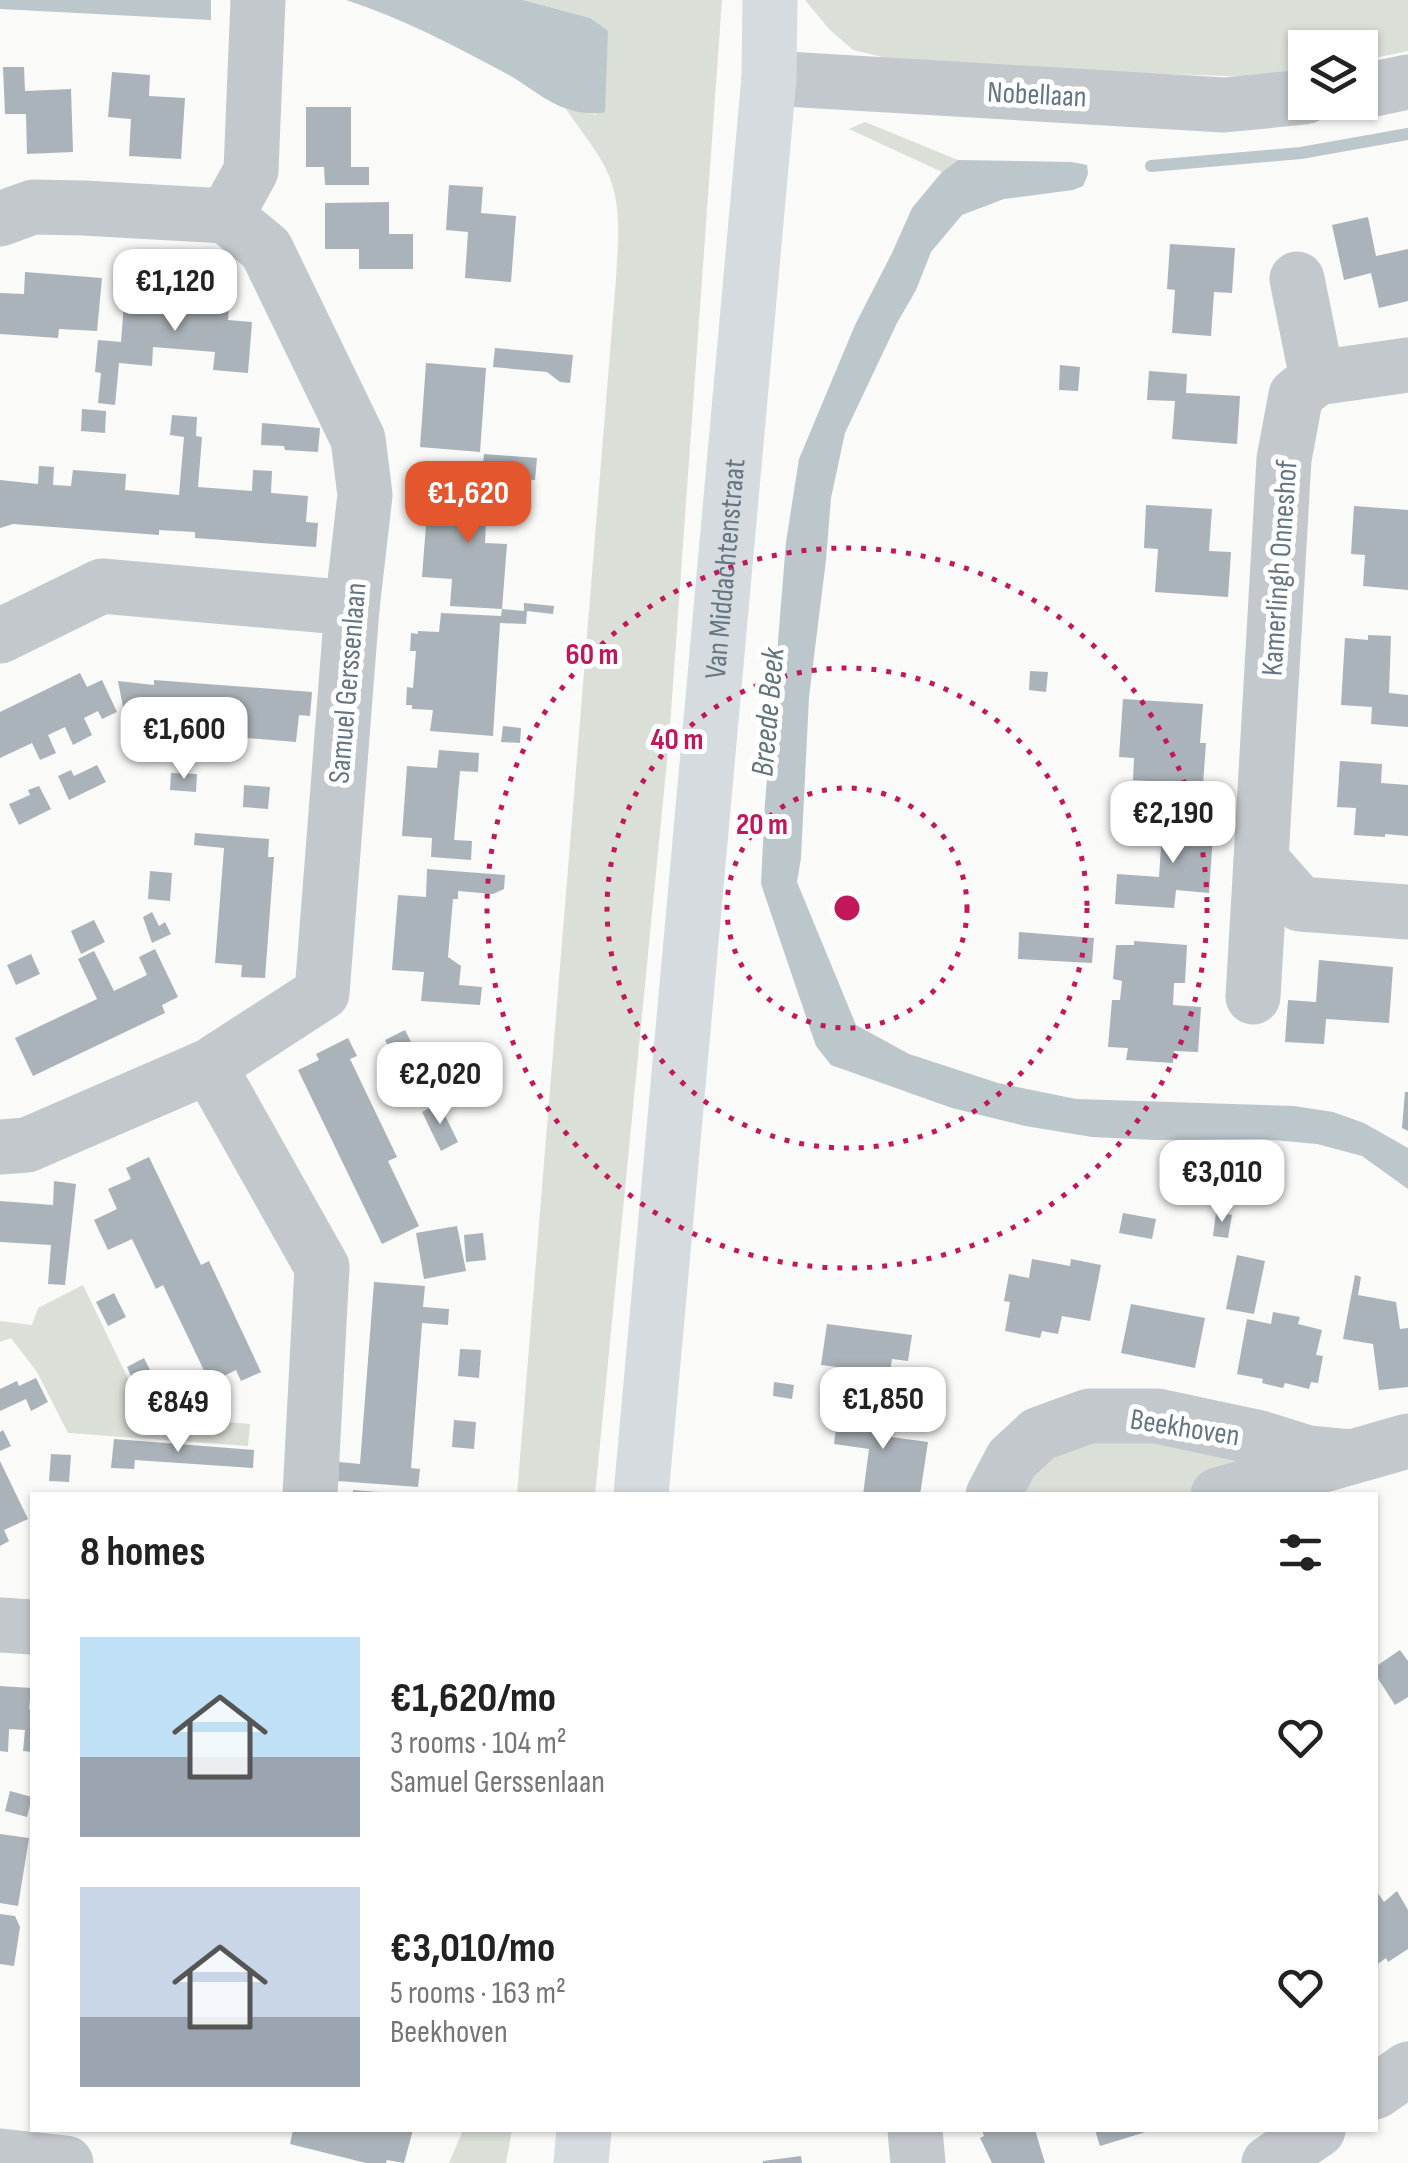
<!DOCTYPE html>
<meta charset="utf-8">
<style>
body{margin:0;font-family:"Sofia Sans Condensed",sans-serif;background:#f6f6f6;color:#222;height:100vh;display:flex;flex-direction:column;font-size:38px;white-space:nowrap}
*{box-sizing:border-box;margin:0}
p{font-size:32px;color:#767676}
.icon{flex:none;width:55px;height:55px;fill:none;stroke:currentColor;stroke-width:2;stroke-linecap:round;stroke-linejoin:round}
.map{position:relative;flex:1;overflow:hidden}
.panel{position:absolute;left:30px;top:1492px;width:1348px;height:640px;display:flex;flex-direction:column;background:#fff;border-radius:0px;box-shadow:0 2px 8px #0004}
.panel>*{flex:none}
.buttons{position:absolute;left:1288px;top:30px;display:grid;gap:20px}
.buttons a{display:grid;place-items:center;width:90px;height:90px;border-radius:0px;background:#fff;box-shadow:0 2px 8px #0004;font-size:50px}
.price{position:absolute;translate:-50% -85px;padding:0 22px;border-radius:20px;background:#fff;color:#222;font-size:32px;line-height:65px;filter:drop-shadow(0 2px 5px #0008)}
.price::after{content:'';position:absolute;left:50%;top:60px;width:30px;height:22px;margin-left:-15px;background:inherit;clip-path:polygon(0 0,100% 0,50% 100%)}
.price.current{background:#e4572e;color:#fff}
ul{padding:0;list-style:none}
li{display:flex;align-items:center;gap:30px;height:250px;padding:0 50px}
li span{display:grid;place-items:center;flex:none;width:280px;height:200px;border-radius:0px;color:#555}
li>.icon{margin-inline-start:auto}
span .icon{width:120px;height:120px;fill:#fffc;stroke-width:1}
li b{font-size:42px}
h2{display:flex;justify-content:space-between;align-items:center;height:120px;padding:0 50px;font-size:42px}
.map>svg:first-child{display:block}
.green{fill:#dadfd7}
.water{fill:#bbc7cb}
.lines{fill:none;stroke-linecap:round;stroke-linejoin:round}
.stream{stroke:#bbc7cb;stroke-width:12}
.building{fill:#aab3b9}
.minor{stroke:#c3c8cc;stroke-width:55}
.major{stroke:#d6dbdf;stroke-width:55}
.ring{fill:none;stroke:#c2185b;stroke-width:5;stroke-dasharray:5 10}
.labels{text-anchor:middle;stroke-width:10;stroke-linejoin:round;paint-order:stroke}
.street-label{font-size:30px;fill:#657683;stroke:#fff}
.water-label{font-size:32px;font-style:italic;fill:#60757c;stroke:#fff}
.centre{fill:#c2185b;stroke:#fff;stroke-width:5}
.ring-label{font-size:30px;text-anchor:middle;font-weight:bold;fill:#c2185b;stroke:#fff;stroke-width:10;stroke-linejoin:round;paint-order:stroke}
</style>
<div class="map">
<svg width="1408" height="2163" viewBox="0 0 1408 2163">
<rect width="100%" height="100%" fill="#fafaf8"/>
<!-- green -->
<g class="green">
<path d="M523,0H722L669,740L595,1495H517L616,279C618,242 623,203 606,169C597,150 578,127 566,109L596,115L590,18Z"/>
<polygon points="805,0 1408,0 1408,51 1360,61 1360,48 1305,48 1305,70 1255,77 1052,70 891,59 853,50 829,29"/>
<polygon points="865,122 958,160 942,172 849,129"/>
<polygon points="83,1285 146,1416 250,1424 248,1446 68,1433 37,1372 11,1338 0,1342 0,1321 32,1325 38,1308"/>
<polygon points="1118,1428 1264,1465 1183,1495 1009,1495 1038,1451"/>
<polygon points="463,2130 512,2130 506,2163 449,2163"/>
</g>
<!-- water -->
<g class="water">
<polygon points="0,0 211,0 211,20 0,9"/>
<path d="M346,0H523L590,18L608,31L605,112C594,115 578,113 567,109C546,102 527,85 507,74C455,46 402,18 346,0Z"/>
<polygon points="958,160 1072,162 1087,165 1088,174 1083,186 1073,190 1004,199 962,215 931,252 916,290 897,323 845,433 831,498 826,560 809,697 801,858 797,882 856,1025 909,1054 998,1083 1076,1099 1294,1106 1333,1112 1364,1123 1408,1148 1408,1189 1362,1156 1317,1144 1262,1139 1155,1140 1092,1137 1025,1126 952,1108 831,1065 816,1046 761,884 765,803 786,542 799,459 855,325 892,253 912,208 942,172"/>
</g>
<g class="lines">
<!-- stream -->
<polyline class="stream" points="1151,166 1301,153 1408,134"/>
</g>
<!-- building -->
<g class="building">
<polygon points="3,67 24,67 25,91 71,89 73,152 27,154 26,114 5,114"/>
<polygon points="112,72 150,75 149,96 185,98 181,159 129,156 131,119 108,117"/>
<polygon points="306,107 351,107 351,167 369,167 369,185 325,185 324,167 306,167"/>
<polygon points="449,185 483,187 481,213 516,216 511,282 465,278 468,232 446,230"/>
<polygon points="389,202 389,234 413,234 413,269 359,269 359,249 325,249 325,203"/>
<polygon points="1368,217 1376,256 1408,249 1408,301 1379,308 1371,273 1344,280 1332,225"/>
<polygon points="1170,244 1235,248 1232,293 1214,292 1211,336 1172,333 1175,290 1167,289"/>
<polygon points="25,272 102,278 97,331 59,329 58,338 0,334 0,293 24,294"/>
<polygon points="147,287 230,293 228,320 252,322 248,373 213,370 215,352 153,347 152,366 119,363 115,405 98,403 101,373 95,372 98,340 121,342 124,303 145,305"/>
<polygon points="495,348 573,355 570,383 560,382 547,372 493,367"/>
<polygon points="426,363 486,368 480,452 420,447"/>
<polygon points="1060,365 1080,367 1078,391 1059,390"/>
<polygon points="1149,371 1187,374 1186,393 1240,396 1237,444 1172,439 1175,401 1147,400"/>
<polygon points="82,409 106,411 105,433 81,431"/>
<polygon points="172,415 197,417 196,436 202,437 198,487 252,491 253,470 272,471 271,493 308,496 306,522 318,523 316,547 195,538 195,532 159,530 159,535 13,524 0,528 0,480 38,484 39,466 54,467 53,485 71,486 73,470 126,474 125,490 179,495 184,437 170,435"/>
<polygon points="262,423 320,428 318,452 285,450 284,446 261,445"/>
<polygon points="484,454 537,458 535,480 482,476"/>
<polygon points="469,481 511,484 508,520 486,519 485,543 507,544 502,609 450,606 452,579 422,577 428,499 468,502"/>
<polygon points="1146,505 1212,509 1209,551 1231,552 1228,597 1155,592 1158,549 1144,548"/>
<polygon points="1354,506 1408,510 1408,590 1363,586 1365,555 1351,554"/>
<polygon points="524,603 554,606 553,614 527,611 526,624 500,623 493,736 430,731 433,710 412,709 412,705 406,705 407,687 413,688 416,651 410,651 411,633 418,634 418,631 439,632 441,613 501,616 502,609 524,611"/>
<polygon points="1368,635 1391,636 1389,693 1408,695 1408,727 1371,724 1372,707 1341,705 1345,638 1368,640"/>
<polygon points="1030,671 1048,672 1046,692 1029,690"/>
<polygon points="80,673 87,687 102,680 117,712 102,719 98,711 84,718 92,735 73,745 65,727 48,735 56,753 40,760 32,743 0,758 0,712"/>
<polygon points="154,680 312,692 310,716 299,715 296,742 127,728 118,681 154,685"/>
<polygon points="1123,699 1203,704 1200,743 1206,743 1203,785 1133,780 1134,758 1119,757"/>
<polygon points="503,726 521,728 520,743 501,742"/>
<polygon points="439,750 479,753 478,772 460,771 454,840 472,841 471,860 431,857 432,838 402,836 407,766 437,768"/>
<polygon points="1340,761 1382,764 1381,783 1408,785 1408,836 1385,834 1385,837 1354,835 1356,808 1337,807"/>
<polygon points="97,765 106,782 69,800 58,776 71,770 74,776"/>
<polygon points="171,773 197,774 196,792 170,790"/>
<polygon points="244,785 270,787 268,809 243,807"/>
<polygon points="39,786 51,809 19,825 9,804 30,795 28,790"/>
<polygon points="1163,818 1214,821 1209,893 1176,890 1174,908 1115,904 1117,874 1159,877"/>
<polygon points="195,833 269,839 268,857 274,857 265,978 241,977 242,965 215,963 224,848 194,845"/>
<polygon points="427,869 505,875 504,889 493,894 458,891 458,899 453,899 448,957 461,966 459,985 482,987 480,1005 421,1001 424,972 392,970 398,895 426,897"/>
<polygon points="150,871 172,873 170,901 148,899"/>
<polygon points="152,912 159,926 165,922 171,934 152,943 143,917"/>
<polygon points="94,920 105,942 81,954 71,931"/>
<polygon points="1019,932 1094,938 1092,963 1018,959"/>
<polygon points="1134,941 1187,945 1185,983 1174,983 1173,1005 1201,1007 1198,1052 1174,1051 1173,1063 1126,1060 1128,1048 1108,1047 1112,1000 1120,1000 1122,981 1113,979 1116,945 1134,945"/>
<polygon points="155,949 178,997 162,1005 165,1013 33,1076 15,1038 97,999 78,959 94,951 114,991 147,975 139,957"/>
<polygon points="31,954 40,974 16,985 7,965"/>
<polygon points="1319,960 1393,967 1389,1023 1326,1019 1324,1044 1285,1042 1288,1000 1316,1002"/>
<polygon points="405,1030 438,1095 419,1105 385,1040"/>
<polygon points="348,1038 357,1056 350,1059 397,1157 388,1161 419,1226 382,1244 298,1070 319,1060 316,1054"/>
<polygon points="1405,1092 1408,1092 1408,1131 1402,1128"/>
<polygon points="439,1103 458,1142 441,1151 422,1112"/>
<polygon points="149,1157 201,1265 209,1261 261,1372 241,1381 236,1370 210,1383 163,1285 156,1289 132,1239 108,1250 94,1220 117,1209 108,1189 131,1179 126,1168"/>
<polygon points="54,1181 76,1184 65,1285 48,1284 51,1245 0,1242 0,1201 53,1205"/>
<polygon points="1216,1212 1232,1215 1228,1238 1213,1236"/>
<polygon points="1123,1213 1156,1219 1152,1239 1119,1233"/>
<polygon points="457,1226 466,1271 424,1279 416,1233"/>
<polygon points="483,1233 486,1260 466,1262 464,1235"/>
<polygon points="1237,1255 1265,1261 1254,1314 1226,1309"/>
<polygon points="1032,1259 1070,1266 1071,1259 1101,1265 1090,1321 1062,1316 1058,1334 1042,1331 1040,1338 1005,1331 1010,1302 1004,1301 1009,1274 1029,1278"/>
<polygon points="1355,1275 1361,1277 1358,1295 1396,1302 1400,1329 1408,1328 1408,1387 1379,1390 1373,1344 1343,1339"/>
<polygon points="374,1282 425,1286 423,1307 449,1309 448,1325 422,1323 411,1468 420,1469 418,1487 338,1481 339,1462 360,1464"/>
<polygon points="114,1293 126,1317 108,1326 96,1302"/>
<polygon points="1131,1304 1205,1318 1195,1368 1121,1353"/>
<polygon points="1273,1312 1300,1317 1298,1324 1322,1330 1316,1355 1323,1356 1318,1383 1311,1382 1309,1389 1285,1383 1283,1388 1262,1383 1263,1379 1237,1374 1247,1319 1271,1324"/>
<polygon points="827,1324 912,1335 908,1361 892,1359 885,1405 841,1398 846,1368 821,1365"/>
<polygon points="460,1349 481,1350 479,1378 458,1376"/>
<polygon points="144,1358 156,1382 138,1391 127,1367"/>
<polygon points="36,1378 48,1402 31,1411 26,1399 0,1411 0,1389 17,1381 19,1386"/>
<polygon points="774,1382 794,1385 792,1399 773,1396"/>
<polygon points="839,1406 894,1414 891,1437 928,1442 920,1495 863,1495 869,1449 834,1444"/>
<polygon points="454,1420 476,1422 474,1449 452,1447"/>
<polygon points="3,1430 11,1446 0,1451 0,1432"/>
<polygon points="114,1439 254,1450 253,1468 135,1460 134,1469 111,1468"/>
<polygon points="51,1454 71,1455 69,1482 49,1481"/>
<polygon points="0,1461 28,1519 4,1530 9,1541 0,1546"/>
<polygon points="353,1490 379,1492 379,1495 353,1495"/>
<polygon points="1400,1650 1408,1661 1408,1697 1395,1705 1375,1674 1375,1667"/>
<polygon points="0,1686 31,1688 29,1709 32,1710 32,1752 23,1751 25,1730 9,1729 8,1752 0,1751"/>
<polygon points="10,1791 32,1797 27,1817 5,1811"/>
<polygon points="0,1834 29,1838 18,1906 0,1903"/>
<polygon points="1375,1889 1384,1902 1397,1891 1408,1910 1408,1949 1388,1962 1386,1958 1375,1966"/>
<polygon points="0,1914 15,1916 20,1927 14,1966 0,1964"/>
<polygon points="293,2130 413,2130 404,2163 387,2160 386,2163 366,2163 290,2144"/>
<polygon points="982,2130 1035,2130 1045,2163 992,2163 980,2138 984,2136"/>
<polygon points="1095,2130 1149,2130 1149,2131 1100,2146"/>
<polygon points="801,2156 802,2163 763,2163 763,2161"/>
</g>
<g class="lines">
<!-- minor -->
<g class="minor">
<polyline points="769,78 1224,105 1305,97"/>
<polyline points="1360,92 1408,82"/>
<polyline points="0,219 33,207 83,208 226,216"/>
<polyline points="1297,279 1317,378"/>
<polyline points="1408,365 1317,378 1296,395 1284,459 1261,860 1300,904 1408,912"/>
<polyline points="0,636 102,586 352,608"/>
<polyline points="1253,997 1261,860"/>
<polyline points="209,1066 322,1267 310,1495"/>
<polyline points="0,1147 27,1145 209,1066 322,993 352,608 365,495 358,439 266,249 226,216 251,171 258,0"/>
<polyline points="993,1495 1012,1459 1039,1434 1089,1416 1157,1416 1260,1438 1308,1453 1350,1457"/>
<polyline points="1218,1495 1408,1441"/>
<polyline points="0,1625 32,1627"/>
<polyline points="1375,2092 1408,2069"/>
<polyline points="915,2130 918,2163"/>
<polyline points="0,2156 66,2163"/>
<polyline points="1269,2163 1318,2130"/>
</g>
<!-- major -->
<g class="major">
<path id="s1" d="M641,1495L769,78L770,0"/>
<polyline points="581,2163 584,2130"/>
</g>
</g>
<!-- distance rings -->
<g class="ring">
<circle cx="847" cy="908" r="120"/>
<circle cx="847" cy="908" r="240"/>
<circle cx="847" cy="908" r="360"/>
</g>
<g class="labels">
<!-- street labels -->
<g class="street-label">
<text transform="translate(1037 94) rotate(3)" y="10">Nobellaan</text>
<text dy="10" stroke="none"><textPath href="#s1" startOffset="930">Van Middachtenstraat</textPath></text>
<text transform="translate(1279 568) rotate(-86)" y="10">Kamerlingh Onneshof</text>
<text transform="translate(347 683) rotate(-85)" y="10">Samuel Gerssenlaan</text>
<text transform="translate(1185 1427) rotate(9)" y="10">Beekhoven</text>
</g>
<!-- water labels -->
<g class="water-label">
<text transform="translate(767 712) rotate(-85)" y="11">Breede Beek</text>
</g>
</g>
<circle cx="847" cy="908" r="15" class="centre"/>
<g class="ring-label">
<text x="592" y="664">60 m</text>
<text x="677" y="749">40 m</text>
<text x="762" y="834">20 m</text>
</g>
</svg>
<div class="buttons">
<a><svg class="icon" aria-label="layers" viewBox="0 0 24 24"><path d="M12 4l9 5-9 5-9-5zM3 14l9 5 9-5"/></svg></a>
</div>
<b class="price" style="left:175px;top:334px">€1,120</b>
<b class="price current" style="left:468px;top:546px">€1,620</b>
<b class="price" style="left:184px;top:782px">€1,600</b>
<b class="price" style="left:1173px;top:866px">€2,190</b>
<b class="price" style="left:440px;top:1127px">€2,020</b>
<b class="price" style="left:1222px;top:1225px">€3,010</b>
<b class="price" style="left:883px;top:1452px">€1,850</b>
<b class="price" style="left:178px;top:1455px">€849</b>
<section class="panel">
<h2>8 homes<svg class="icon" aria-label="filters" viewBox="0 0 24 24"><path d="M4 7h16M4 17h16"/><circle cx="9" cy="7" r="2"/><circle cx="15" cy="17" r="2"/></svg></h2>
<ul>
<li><span style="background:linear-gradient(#bfe0f5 60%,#9aa5b1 0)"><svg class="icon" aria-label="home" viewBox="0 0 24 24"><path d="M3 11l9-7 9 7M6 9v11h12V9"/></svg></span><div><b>€1,620/mo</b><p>3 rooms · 104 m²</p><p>Samuel Gerssenlaan</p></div><svg class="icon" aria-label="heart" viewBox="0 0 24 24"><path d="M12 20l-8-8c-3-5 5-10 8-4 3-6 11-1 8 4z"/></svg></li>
<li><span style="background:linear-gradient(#c9d6e8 65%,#9aa5b1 0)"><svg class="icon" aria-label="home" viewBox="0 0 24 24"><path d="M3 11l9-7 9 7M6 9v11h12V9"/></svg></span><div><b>€3,010/mo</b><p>5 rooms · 163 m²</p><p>Beekhoven</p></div><svg class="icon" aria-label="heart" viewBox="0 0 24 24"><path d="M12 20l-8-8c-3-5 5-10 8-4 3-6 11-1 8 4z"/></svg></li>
</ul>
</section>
</div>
